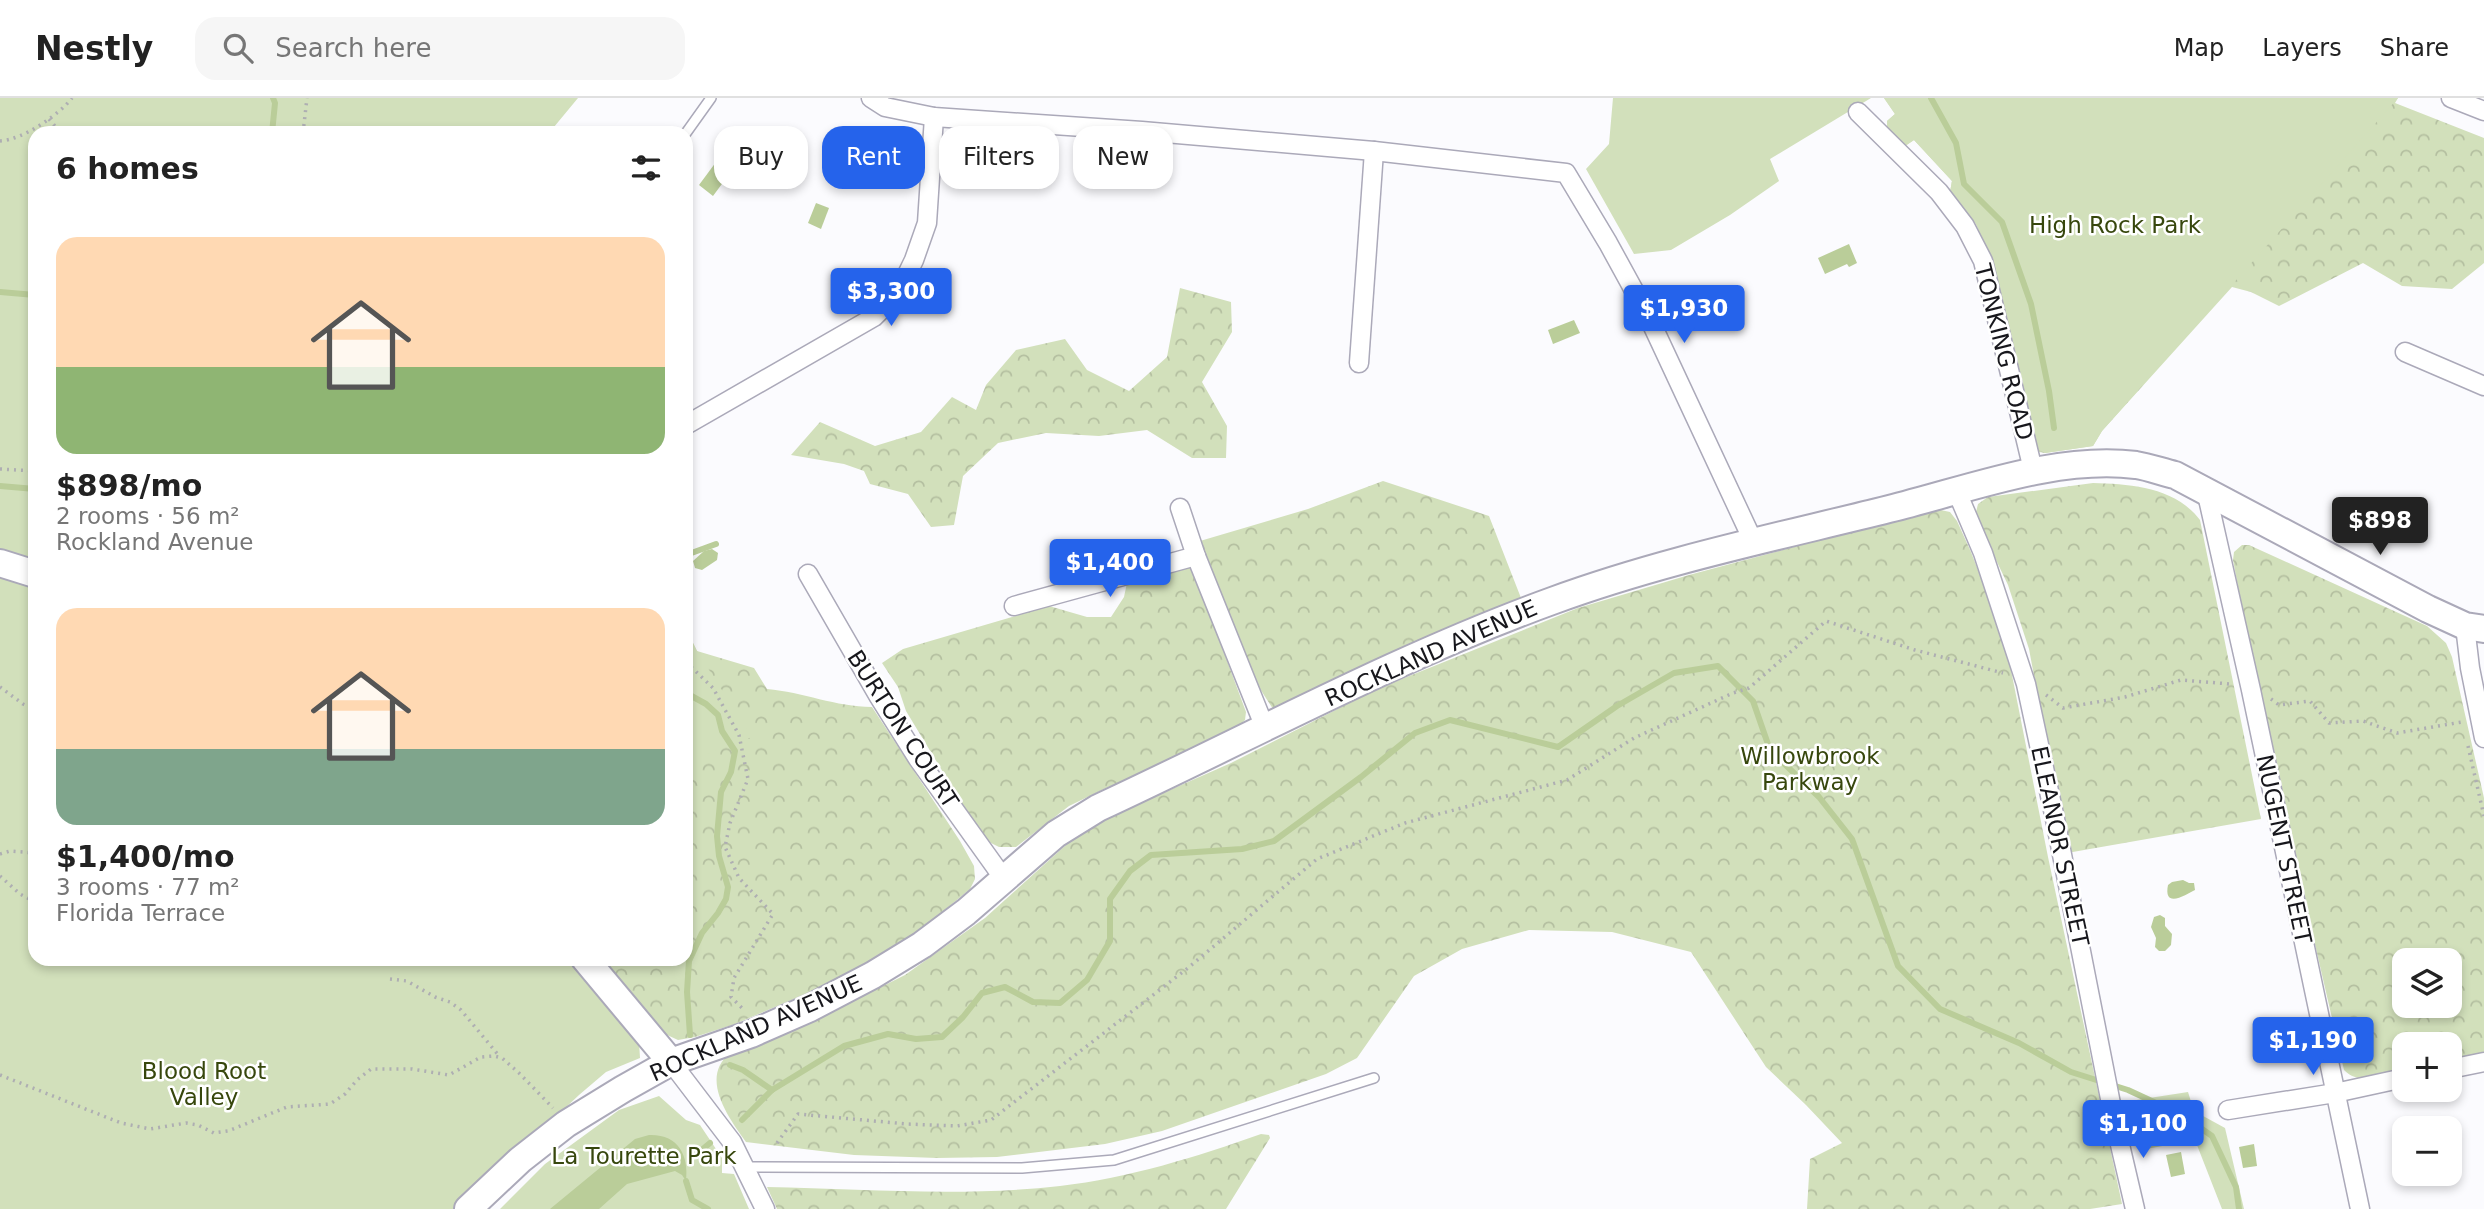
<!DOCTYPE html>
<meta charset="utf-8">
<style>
body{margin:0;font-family:"DejaVu Sans",sans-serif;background:#f6f6f6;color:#222;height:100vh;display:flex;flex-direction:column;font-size:26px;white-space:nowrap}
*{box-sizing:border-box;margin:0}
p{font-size:23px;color:#767676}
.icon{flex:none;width:38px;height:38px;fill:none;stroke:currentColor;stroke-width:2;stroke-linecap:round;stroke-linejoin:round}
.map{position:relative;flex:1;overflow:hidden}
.panel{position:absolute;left:28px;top:28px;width:665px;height:840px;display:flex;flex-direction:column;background:#fff;border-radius:21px;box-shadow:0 4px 10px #0003}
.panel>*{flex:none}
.top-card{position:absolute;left:714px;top:28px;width:665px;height:63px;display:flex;gap:14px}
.buttons{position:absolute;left:2392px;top:850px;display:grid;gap:14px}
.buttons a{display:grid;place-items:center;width:70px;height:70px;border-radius:14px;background:#fff;box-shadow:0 4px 10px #0003;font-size:35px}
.price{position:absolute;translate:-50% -60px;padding:0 16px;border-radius:7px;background:#2563eb;color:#fff;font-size:23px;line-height:46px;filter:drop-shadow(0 2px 4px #0008)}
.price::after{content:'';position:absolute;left:50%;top:42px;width:21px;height:16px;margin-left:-10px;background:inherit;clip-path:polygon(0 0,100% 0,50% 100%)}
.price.current{background:#222;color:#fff}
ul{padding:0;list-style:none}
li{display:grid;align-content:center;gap:14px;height:371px;padding:0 28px}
li span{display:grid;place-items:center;height:217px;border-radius:21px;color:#555}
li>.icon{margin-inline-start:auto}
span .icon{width:126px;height:126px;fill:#fffc;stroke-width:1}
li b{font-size:30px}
h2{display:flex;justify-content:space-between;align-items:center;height:84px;padding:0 28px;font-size:30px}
.tag{padding:0 24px;border-radius:21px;background:#fff;box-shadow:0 4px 10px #0003;font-size:24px;line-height:63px}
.tag.current{background:#2563eb;color:#fff}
header{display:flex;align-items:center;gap:42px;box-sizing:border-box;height:98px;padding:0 35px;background:#fff;border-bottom:2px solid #e0e0e0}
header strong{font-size:33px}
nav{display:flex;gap:38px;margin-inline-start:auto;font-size:24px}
.search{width:490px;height:63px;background:#f6f6f6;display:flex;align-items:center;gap:18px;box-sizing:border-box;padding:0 24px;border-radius:21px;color:#767676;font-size:26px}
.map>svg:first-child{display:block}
.forest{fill:url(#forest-crowns);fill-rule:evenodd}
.park{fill:#d2e0bb}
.water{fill:#bacd99}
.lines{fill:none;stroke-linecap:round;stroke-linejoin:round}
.stream{stroke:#bacd99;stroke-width:6}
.lane-casing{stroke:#aba9b9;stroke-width:12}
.street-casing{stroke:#aba9b9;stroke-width:21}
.secondary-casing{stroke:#aba9b9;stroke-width:30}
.path{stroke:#aeaeb2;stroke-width:3.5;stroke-dasharray:2 5;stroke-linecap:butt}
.lane{stroke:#fff;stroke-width:9}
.street{stroke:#fff;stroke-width:18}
.secondary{stroke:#fff;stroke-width:26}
.labels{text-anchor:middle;stroke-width:5;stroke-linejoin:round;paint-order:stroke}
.park-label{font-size:23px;fill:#37470d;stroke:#fff}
.street-label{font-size:23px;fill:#17171c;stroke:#fff}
</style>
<header>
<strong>Nestly</strong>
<div class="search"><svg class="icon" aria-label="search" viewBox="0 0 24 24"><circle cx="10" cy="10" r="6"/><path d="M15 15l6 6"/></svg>Search here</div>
<nav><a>Map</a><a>Layers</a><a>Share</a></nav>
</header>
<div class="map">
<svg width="2484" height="1111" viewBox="0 0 2484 1111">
<defs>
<pattern id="forest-crowns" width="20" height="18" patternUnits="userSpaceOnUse" patternTransform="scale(1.75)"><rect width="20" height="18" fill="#d2e0bb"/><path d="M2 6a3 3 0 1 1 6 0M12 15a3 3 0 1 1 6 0" fill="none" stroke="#b4bfa0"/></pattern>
</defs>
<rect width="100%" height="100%" fill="#fbfbfe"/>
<!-- forest -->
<g class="forest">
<polygon points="1884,0 2398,0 2395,5 2484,40 2484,165 2452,191 2402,188 2363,165 2279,208 2251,194 2232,189 2102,333 2093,348 2045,355 2039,354 2032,343 1992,164 1976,126 1950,94 1952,83 1914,42 1905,48 1887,30 1887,23 1895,16"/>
<polygon points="1180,190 1231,204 1232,234 1202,284 1227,328 1226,360 1192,360 1147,332 1099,338 1046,335 998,345 963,378 954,427 931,429 908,396 870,386 864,373 844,366 791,357 820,324 875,348 921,334 952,299 976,312 986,287 1016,252 1065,241 1087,272 1129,293 1167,259"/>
<polygon points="1383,383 1489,418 1521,500 1273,611 1255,583 1200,443 1308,411"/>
<path d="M2093,385C2131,386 2175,389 2200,422L2261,721L2067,755L2029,551L2008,487L1975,418L1978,406L1988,399Z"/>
<path d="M1936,411L1950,414L1957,423L1971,454L1996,519L2010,567L2048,759L2122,1106L2090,1111H1807L1810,1061L1842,1045L1806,1007L1766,969L1691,854L1612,834L1529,832L1462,851L1414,878L1357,960L1326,976L1162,1033L1105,1046L997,1059L937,1060L854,1057L746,1044C729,1020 699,980 730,955L829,915L905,877L985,820L1067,746L1102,722L1231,665L1377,591L1578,510L1689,477Z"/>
<path d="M2242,447H2249L2427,528L2446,545L2452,559L2484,700V954L2450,962V947H2404V972C2383,977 2361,989 2344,972C2305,802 2264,633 2233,462L2234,454ZM2404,863H2450V908H2404Z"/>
<polygon points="1188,468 1195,476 1246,614 1245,622 1239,628 1181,661 1108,689 1069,708 1016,749 999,749 991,745 978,732 906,613 898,589 882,565 903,551 1049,508 1087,519 1111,519 1124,499 1128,480"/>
<path d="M686,531L697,553L754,570L767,591C803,594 836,609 872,609L960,743L974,768L975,781L970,791L904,846L848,878L735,926L695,939L678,942L665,936L602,861H686Z"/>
<path d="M1261,1036L1269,1037L1270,1040L1226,1111H777L767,1089C864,1091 963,1099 1060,1088C1129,1080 1196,1059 1261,1036Z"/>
</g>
<!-- park -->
<g class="park">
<polygon points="0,0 578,0 549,35 35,35 35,463 0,452"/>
<polygon points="1613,0 1871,0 1770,61 1779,83 1730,117 1671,152 1634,156 1586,71 1609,46"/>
<polygon points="1884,0 2398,0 2102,333 2093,348 2045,355 2034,350 2032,343 1993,164 1976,126 1950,94 1952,83 1914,42 1905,48 1900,47 1887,30 1887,23 1895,16"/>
<polygon points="0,478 35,490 35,861 569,861 639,944 640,960 606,974 579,997 458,1111 0,1111"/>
<polygon points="686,531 697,553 752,639 686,664"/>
<polygon points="2188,994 2194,1013 2225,1030 2244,1111 2222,1111 2195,1042 2141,1052 2130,1003"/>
<polygon points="659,998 686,1022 700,1027 722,1060 722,1075 734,1076 749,1111 500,1111 545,1066 619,1012"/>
</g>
<!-- water -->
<g class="water">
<polygon points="719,60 722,63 725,60 733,66 730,69 733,71 713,98 699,87"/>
<polygon points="816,105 829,110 821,131 808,125"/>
<polygon points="1849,146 1857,165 1849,169 1847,166 1825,176 1818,160"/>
<polygon points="1574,222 1580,235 1553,246 1548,232"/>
<polygon points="712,451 718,455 717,462 702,472 695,470 693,463 704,453"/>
<path d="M2183,782L2189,785H2194L2195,792C2187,796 2163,812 2168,787L2172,784Z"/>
<polygon points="2160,817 2165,820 2165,828 2172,836 2171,847 2165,853 2159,853 2155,849 2156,840 2151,829 2154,819"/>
<path d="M649,1037C678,1036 689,1057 686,1083L682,1077L675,1073L627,1086L599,1111H550L635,1041Z"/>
<polygon points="2254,1046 2257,1068 2243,1070 2239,1049"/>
<polygon points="2181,1054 2185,1076 2171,1079 2166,1057"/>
</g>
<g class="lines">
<!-- stream -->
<g class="stream">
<polyline points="1931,0 1956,45 1964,86 2002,124 2031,206 2049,293 2054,330"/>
<polyline points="272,35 275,5 273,0"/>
<polyline points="0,194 35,197"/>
<polyline points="0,388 35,391"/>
<polyline points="686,457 716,446"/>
<polyline points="686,595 706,606 718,617 722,633 735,653 731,674 721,694 717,738 719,758 728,789 726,801 718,815 702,835 689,863 687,894 690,937"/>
<polyline points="730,967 743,972 772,992"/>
<polyline points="742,1022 772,992 844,948 888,936 916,941 942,939 963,919 982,895 1005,889 1033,904 1060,905 1087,882 1110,843 1110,801 1130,773 1151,757 1242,751 1274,743 1361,679 1415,635 1450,622 1558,649 1617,608 1674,575 1718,568 1753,603 1770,652 1819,699 1852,741 1898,868 1940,911 2019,945 2071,974 2128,992 2182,1017 2212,1038 2236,1089 2239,1111"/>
<polyline points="698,1055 710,1045"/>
<polyline points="686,1083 692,1102 708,1111"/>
</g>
<defs>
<g id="lane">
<polyline points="686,35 711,0"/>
<polyline points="746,1069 1022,1070 1114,1062 1374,980"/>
</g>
<g id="street">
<polyline points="871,0 885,9 934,19 1142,33 1374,53 1566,75 1608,145 1648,218 1754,445"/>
<polyline points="2451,0 2484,13"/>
<polyline points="1858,14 1939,94 1965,128 1983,163 2033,372"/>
<polyline points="2405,254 2484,288"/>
<polyline points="1359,265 1374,53"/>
<polyline points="686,327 874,219 898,195 914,162 927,125 934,19"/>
<polyline points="2206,392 2251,592 2360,1111"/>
<polyline points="1957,394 1983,455 2026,586 2055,721 2114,1021 2135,1111"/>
<polyline points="1180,410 1196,458 1265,630"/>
<polyline points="808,476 879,599 918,661 1004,781"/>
<polyline points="1014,508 1196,458"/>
<polyline points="2465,528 2470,570 2484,640"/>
<polyline points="671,964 732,1044 765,1111"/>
<polyline points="2450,971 2484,964"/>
<polyline points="2228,1012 2335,995 2404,980"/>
</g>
<g id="secondary">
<polyline points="0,465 35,476"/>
<polyline points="585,861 671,964"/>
<path d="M468,1111L520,1062L566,1026L623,991L671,964L751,936L810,910L873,877L922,847L966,814L1056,736L1098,710C1249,640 1395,560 1552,503C1661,463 1777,439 1889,411C1967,392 2055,357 2136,367C2149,369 2162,374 2175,377L2428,511L2465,528L2484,531"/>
</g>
</defs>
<!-- lane casing -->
<use href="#lane" class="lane-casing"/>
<!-- street casing -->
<use href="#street" class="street-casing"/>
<!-- secondary casing -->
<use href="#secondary" class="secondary-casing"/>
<!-- path -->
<g class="path">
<polyline points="49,21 61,35"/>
<polyline points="303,35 307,0"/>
<path d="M0,43C22,42 59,17 72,0"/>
<polyline points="0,371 35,373"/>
<polyline points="686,564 713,590 739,637 748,681 730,725 725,749 739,780 773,816 734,880 731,899 745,913"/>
<polyline points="0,589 23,606 35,611"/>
<polyline points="2046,597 2063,610 2125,599 2181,582 2230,586"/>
<polyline points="2271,601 2279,607 2310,603 2329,625 2363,623 2397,635 2462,624"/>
<polyline points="2468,648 2484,718"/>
<polyline points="0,756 10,753 35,755"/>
<polyline points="0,778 20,796 35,804"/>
<polyline points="390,881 407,883 435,899 450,904 461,912 500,959"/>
<polyline points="0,977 121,1025 150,1031 186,1025 198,1027 214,1035 228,1033 287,1009 330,1006 345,996 357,982 371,971 412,971 449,977 481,959 494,958 502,960 519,975 553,1010"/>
<polyline points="777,1045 798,1016 907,1026 957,1028 991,1022 1188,870 1317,761 1405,725 1567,682 1634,640 1733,595 1749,590 1826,523 1915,552 2003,575"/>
</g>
<!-- lane -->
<use href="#lane" class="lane"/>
<!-- street -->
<use href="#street" class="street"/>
<!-- secondary -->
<use href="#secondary" class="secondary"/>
</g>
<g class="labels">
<!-- park labels -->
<g class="park-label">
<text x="2115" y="135">High Rock Park</text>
<text x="1810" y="666">Willowbrook<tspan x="1810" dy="26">Parkway</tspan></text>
<text x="204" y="981">Blood Root<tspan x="204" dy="26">Valley</tspan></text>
<text x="644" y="1066">La Tourette Park</text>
</g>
<!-- street labels -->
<g class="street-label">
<text transform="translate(2004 254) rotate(76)" y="8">TONKING ROAD</text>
<text transform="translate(1431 555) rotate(-24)" y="8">ROCKLAND AVENUE</text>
<text transform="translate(903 631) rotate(57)" y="8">BURTON COURT</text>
<text transform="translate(2060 748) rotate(78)" y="8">ELEANOR STREET</text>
<text transform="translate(2284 751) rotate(78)" y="8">NUGENT STREET</text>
<text transform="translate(756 930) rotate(-24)" y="8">ROCKLAND AVENUE</text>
</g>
</g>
</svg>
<div class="buttons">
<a><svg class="icon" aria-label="layers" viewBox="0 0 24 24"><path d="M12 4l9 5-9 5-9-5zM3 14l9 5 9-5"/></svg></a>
<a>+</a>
<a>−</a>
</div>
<b class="price" style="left:891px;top:230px">$3,300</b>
<b class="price" style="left:1684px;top:247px">$1,930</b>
<b class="price current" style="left:2380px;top:459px">$898</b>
<b class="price" style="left:1110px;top:501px">$1,400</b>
<b class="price" style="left:2313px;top:979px">$1,190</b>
<b class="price" style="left:2143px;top:1062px">$1,100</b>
<div class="top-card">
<a class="tag">Buy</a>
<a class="tag current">Rent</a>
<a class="tag">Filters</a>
<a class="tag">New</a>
</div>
<section class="panel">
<h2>6 homes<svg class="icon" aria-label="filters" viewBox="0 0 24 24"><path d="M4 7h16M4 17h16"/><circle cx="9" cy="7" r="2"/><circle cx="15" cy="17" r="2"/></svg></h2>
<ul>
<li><span style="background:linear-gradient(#ffd9b3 60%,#8fb573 0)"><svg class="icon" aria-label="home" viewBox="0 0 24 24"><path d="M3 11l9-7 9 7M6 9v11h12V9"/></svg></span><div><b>$898/mo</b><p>2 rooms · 56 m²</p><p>Rockland Avenue</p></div></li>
<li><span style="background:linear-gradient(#ffd9b3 65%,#7fa58c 0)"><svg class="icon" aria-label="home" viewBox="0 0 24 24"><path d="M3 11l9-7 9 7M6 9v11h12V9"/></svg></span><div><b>$1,400/mo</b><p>3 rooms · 77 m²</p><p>Florida Terrace</p></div></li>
</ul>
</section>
</div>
